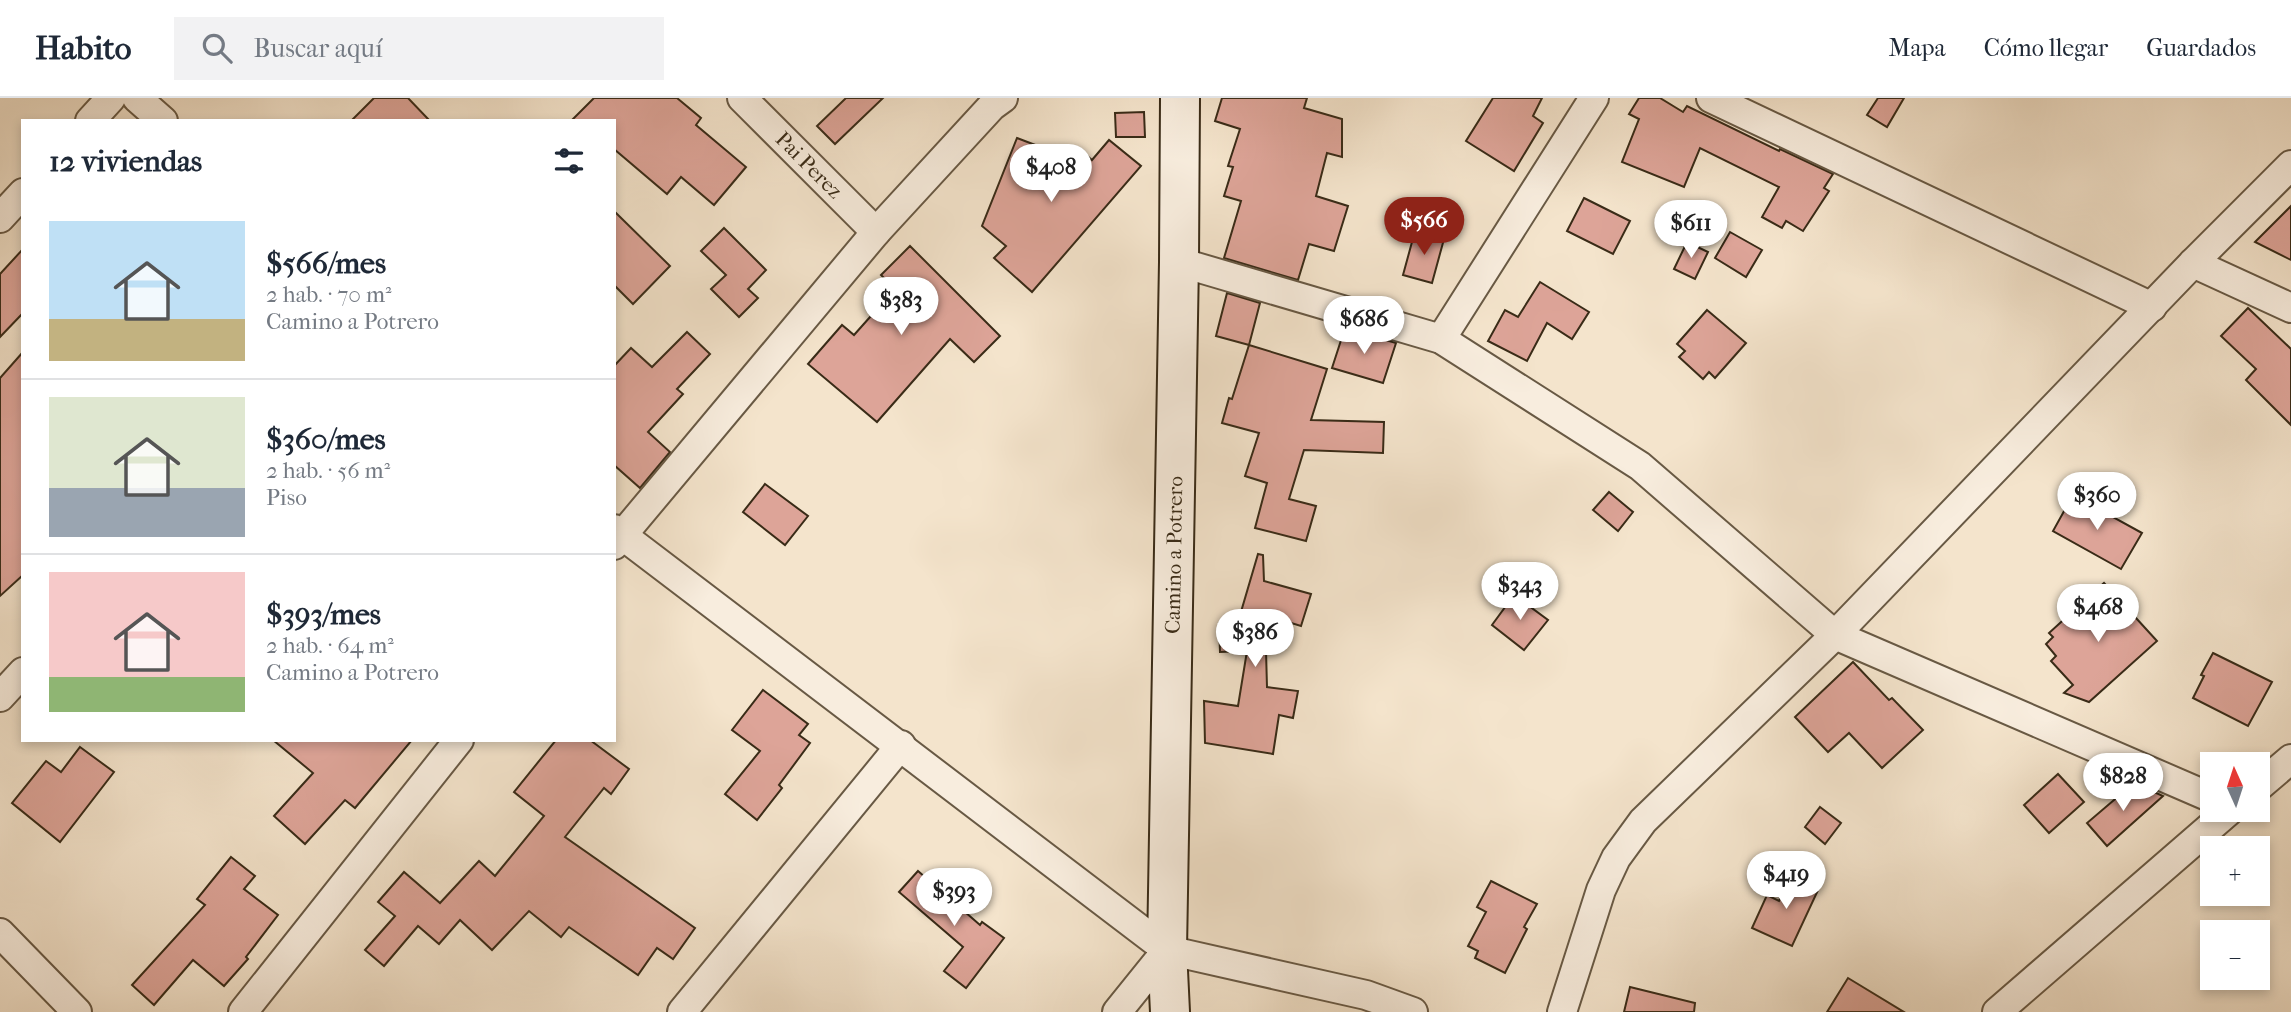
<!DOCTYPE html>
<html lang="es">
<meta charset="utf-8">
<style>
body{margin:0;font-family:"IM FELL French Canon",serif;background:#f2f2f3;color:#1f2937;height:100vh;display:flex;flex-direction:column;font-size:26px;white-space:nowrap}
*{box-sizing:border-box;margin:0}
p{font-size:23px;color:#747a83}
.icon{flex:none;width:38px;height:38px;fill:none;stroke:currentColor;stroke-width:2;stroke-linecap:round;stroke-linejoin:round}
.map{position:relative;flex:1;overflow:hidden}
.sheet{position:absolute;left:21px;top:21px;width:595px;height:623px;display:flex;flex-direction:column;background:#fff;border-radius:0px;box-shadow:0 4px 10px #0003}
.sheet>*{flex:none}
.needle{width:46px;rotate:357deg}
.buttons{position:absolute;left:2200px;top:654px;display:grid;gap:14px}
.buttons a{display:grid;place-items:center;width:70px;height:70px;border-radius:0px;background:#fff;box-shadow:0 4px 10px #0003;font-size:35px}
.price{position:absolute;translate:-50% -60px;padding:0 16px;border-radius:24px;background:#fff;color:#222;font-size:23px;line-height:46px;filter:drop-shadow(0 2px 4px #0008)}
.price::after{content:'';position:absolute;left:50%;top:42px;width:21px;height:16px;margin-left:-10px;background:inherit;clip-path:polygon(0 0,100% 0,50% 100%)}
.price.selected{background:#8f2418;color:#fff}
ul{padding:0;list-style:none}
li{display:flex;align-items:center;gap:21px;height:175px;padding:0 28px}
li+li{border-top:2px solid #e0e1e3}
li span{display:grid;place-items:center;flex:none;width:196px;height:140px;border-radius:0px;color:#555}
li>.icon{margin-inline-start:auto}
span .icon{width:84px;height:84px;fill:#fffc;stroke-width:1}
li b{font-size:30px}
h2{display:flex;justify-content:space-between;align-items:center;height:84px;padding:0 28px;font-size:30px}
header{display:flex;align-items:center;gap:42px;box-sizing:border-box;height:98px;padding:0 35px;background:#fff;border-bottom:2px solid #e0e1e3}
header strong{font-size:33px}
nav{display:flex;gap:38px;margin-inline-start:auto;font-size:24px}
.search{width:490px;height:63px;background:#f2f2f3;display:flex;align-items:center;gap:18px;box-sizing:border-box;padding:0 24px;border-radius:0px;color:#747a83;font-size:26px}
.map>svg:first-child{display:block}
.building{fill:#dda498;stroke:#392b17;stroke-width:2}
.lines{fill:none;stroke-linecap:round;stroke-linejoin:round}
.street-casing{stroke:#685944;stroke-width:32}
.secondary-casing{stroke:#392b17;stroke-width:42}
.street{stroke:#f8edde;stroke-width:28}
.secondary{stroke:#f8edde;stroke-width:38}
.labels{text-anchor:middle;stroke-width:6;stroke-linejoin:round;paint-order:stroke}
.street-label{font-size:21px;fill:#392b17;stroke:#f8edde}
</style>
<header>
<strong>Habito</strong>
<div class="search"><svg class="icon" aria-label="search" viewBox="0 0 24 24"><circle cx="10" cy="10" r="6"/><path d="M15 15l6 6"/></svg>Buscar aquí</div>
<nav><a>Mapa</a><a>Cómo llegar</a><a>Guardados</a></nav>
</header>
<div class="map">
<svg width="2291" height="914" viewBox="0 0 2291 914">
<rect width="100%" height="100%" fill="#f4e4cc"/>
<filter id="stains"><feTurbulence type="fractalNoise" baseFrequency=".00286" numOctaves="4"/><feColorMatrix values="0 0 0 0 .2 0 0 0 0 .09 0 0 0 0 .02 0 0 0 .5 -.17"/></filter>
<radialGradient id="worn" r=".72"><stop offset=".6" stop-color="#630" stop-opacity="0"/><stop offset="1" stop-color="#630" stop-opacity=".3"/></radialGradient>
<!-- building -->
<g class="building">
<polygon points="374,0 408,0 430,23 351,23"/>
<polygon points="594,0 677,0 701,20 696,27 746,69 714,107 681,79 667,96 614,51 614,23 571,23"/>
<polygon points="846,0 883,0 835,46 817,28"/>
<polygon points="1222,0 1307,0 1304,10 1342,21 1342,59 1327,55 1316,98 1348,108 1334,153 1309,146 1298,182 1224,160 1241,103 1224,98 1233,69 1228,68 1240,31 1215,23"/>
<polygon points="1493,0 1542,0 1533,18 1543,25 1514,73 1466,43"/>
<polygon points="1639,0 1660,0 1683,14 1687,8 1779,53 1780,51 1833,76 1824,90 1829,93 1803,133 1786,123 1782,130 1762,119 1779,89 1700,50 1684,89 1622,64 1639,21 1629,16"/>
<polygon points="1878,0 1904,0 1887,29 1867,17"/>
<polygon points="1144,14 1145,39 1116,39 1115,15"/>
<polygon points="1017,40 1072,61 1080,52 1092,62 1109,42 1141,68 1032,194 994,160 1006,148 982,128"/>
<polygon points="1584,100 1630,123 1613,156 1567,133"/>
<polygon points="2291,108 2291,162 2255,144"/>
<polygon points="614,113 670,168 633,206 614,187"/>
<polygon points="724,130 766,172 748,191 758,200 739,219 711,191 726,177 701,153"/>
<polygon points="1415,133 1444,141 1432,185 1403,177"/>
<polygon points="1730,134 1762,152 1746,179 1715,160"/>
<polygon points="1687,144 1708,154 1695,181 1674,171"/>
<polygon points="910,148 1000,238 974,264 950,241 877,324 808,266 842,227 854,237 895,191 881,177"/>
<polygon points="23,151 23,215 0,239 0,176"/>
<polygon points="1540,184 1589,214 1572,241 1547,225 1527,263 1488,243 1505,212 1518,219"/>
<polygon points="1227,195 1260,205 1249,247 1216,238"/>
<polygon points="2248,210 2291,251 2291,327 2246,282 2256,271 2221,238"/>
<polygon points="1707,212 1746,245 1715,280 1709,274 1703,281 1679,259 1685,253 1677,246"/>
<polygon points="1345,230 1396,245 1383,285 1332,270"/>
<polygon points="687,234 710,256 677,291 683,296 648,334 670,354 640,390 614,367 614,268 631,250 652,269"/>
<polygon points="1249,247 1327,271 1311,322 1384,324 1383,355 1304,352 1289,401 1316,408 1306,443 1255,430 1267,385 1245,378 1259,335 1222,325 1229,300 1232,301"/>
<polygon points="23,254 23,477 0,498 0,280"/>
<polygon points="765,386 808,418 785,447 743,414"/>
<polygon points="1609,394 1633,414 1618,433 1593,412"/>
<polygon points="2073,397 2142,435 2121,471 2053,433"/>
<polygon points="1258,456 1263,457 1264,483 1311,496 1301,528 1265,517 1267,589 1298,593 1293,620 1279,617 1273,656 1205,645 1204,603 1238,608 1247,553 1220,554 1219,525 1238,524"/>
<polygon points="2104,485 2157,543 2089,604 2064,595 2073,587 2051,563 2056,558 2046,546 2053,539 2049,535"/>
<polygon points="1514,497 1548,522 1524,552 1492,527"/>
<polygon points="2213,555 2272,584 2248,628 2193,600 2204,578 2201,577"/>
<polygon points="1853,564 1889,602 1892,600 1923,632 1882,670 1849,635 1828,654 1795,619"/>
<polygon points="763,592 808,626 799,637 810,645 779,687 782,690 757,722 725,696 760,653 732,632"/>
<polygon points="273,642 412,642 355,710 345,702 305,746 274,718 313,675"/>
<polygon points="556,642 590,642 629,671 611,696 604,690 565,739 695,830 673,861 657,850 638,877 569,829 561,839 529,813 492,852 460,822 439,846 418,828 384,868 365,852 395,818 378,804 404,774 440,805 479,763 495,778 544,718 514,694"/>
<polygon points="80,649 114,674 60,744 12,705 46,663 61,674"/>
<polygon points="2058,676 2084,704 2049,735 2024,707"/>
<polygon points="2134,685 2163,698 2107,748 2087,725"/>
<polygon points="1820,709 1841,725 1825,746 1805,729"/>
<polygon points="231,759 255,778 244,791 278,817 246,859 248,861 224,888 193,862 154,907 132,887 205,807 197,801"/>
<polygon points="918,773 980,827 982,824 1004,840 966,890 944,873 963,849 899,794"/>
<polygon points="1791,777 1819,790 1792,848 1752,830 1767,797 1779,803"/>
<polygon points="1491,783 1537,806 1524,829 1527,831 1505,875 1475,860 1478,853 1468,848 1486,814 1477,809"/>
<polygon points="1848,880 1904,914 1827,914"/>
<polygon points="1630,889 1695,905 1694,914 1624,914"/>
</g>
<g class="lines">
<defs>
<g id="street">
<polyline points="137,0 163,23"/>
<polyline points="742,0 876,134"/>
<polyline points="1711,0 2152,209"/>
<polyline points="90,23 111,0"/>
<polyline points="0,120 23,95"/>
<polyline points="1179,164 1441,241 1640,368 1835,537 2212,700"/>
<polyline points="2193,165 2291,210"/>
<polyline points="1441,241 1594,0"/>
<polyline points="614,431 1167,852 1366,897 1413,914"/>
<polyline points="614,447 876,134 992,8 1003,0"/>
<polyline points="0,599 23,574"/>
<polyline points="2258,689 2291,661"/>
<polyline points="0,835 77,914"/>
<polyline points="243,914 459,642"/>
<polyline points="682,914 901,647"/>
<polyline points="1117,914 1167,852"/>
<polyline points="1562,914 1601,792 1616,760 1643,723 1835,537 2193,165 2291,67"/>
<polyline points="1997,914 2230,712"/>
</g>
<polyline id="secondary" points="1170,914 1167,852 1179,164 1180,0"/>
</defs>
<!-- street casing -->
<use href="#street" class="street-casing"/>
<!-- secondary casing -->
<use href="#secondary" class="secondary-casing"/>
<!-- street -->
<use href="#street" class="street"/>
<!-- secondary -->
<use href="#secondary" class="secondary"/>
</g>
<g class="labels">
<!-- street labels -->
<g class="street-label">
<text transform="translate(809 67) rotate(45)" y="7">Pai Perez</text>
<text transform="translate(1174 457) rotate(-89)" y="7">Camino a Potrero</text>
</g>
</g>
<rect width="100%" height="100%" filter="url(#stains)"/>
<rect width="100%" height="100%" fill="url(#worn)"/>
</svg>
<div class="buttons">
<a><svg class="needle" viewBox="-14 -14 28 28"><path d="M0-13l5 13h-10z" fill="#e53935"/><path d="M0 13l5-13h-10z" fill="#747a83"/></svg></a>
<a>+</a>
<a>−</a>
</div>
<b class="price" style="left:1051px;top:106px">$408</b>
<b class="price selected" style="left:1424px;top:159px">$566</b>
<b class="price" style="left:1691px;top:162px">$611</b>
<b class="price" style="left:901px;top:239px">$383</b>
<b class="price" style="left:1364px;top:258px">$686</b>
<b class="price" style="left:2097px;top:434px">$360</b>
<b class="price" style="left:1520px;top:524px">$343</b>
<b class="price" style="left:2098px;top:546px">$468</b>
<b class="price" style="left:1255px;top:571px">$386</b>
<b class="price" style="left:2123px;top:715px">$828</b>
<b class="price" style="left:1786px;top:813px">$419</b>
<b class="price" style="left:954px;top:830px">$393</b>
<section class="sheet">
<h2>12 viviendas<svg class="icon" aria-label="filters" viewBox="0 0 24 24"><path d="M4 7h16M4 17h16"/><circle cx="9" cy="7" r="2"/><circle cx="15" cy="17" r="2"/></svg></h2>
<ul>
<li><span style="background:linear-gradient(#bfe0f5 70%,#c2b280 0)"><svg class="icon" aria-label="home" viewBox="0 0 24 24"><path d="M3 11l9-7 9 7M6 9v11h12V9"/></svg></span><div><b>$566/mes</b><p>2 hab. · 70 m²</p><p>Camino a Potrero</p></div></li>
<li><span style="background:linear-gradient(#dfe7d0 65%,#9aa5b1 0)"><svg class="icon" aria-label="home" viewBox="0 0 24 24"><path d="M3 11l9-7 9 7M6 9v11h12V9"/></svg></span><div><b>$360/mes</b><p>2 hab. · 56 m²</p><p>Piso</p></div></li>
<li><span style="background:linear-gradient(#f6c9c9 75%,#8fb573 0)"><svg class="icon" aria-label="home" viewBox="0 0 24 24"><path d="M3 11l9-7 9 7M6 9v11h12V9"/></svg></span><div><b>$393/mes</b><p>2 hab. · 64 m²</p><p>Camino a Potrero</p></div></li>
</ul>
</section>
</div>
